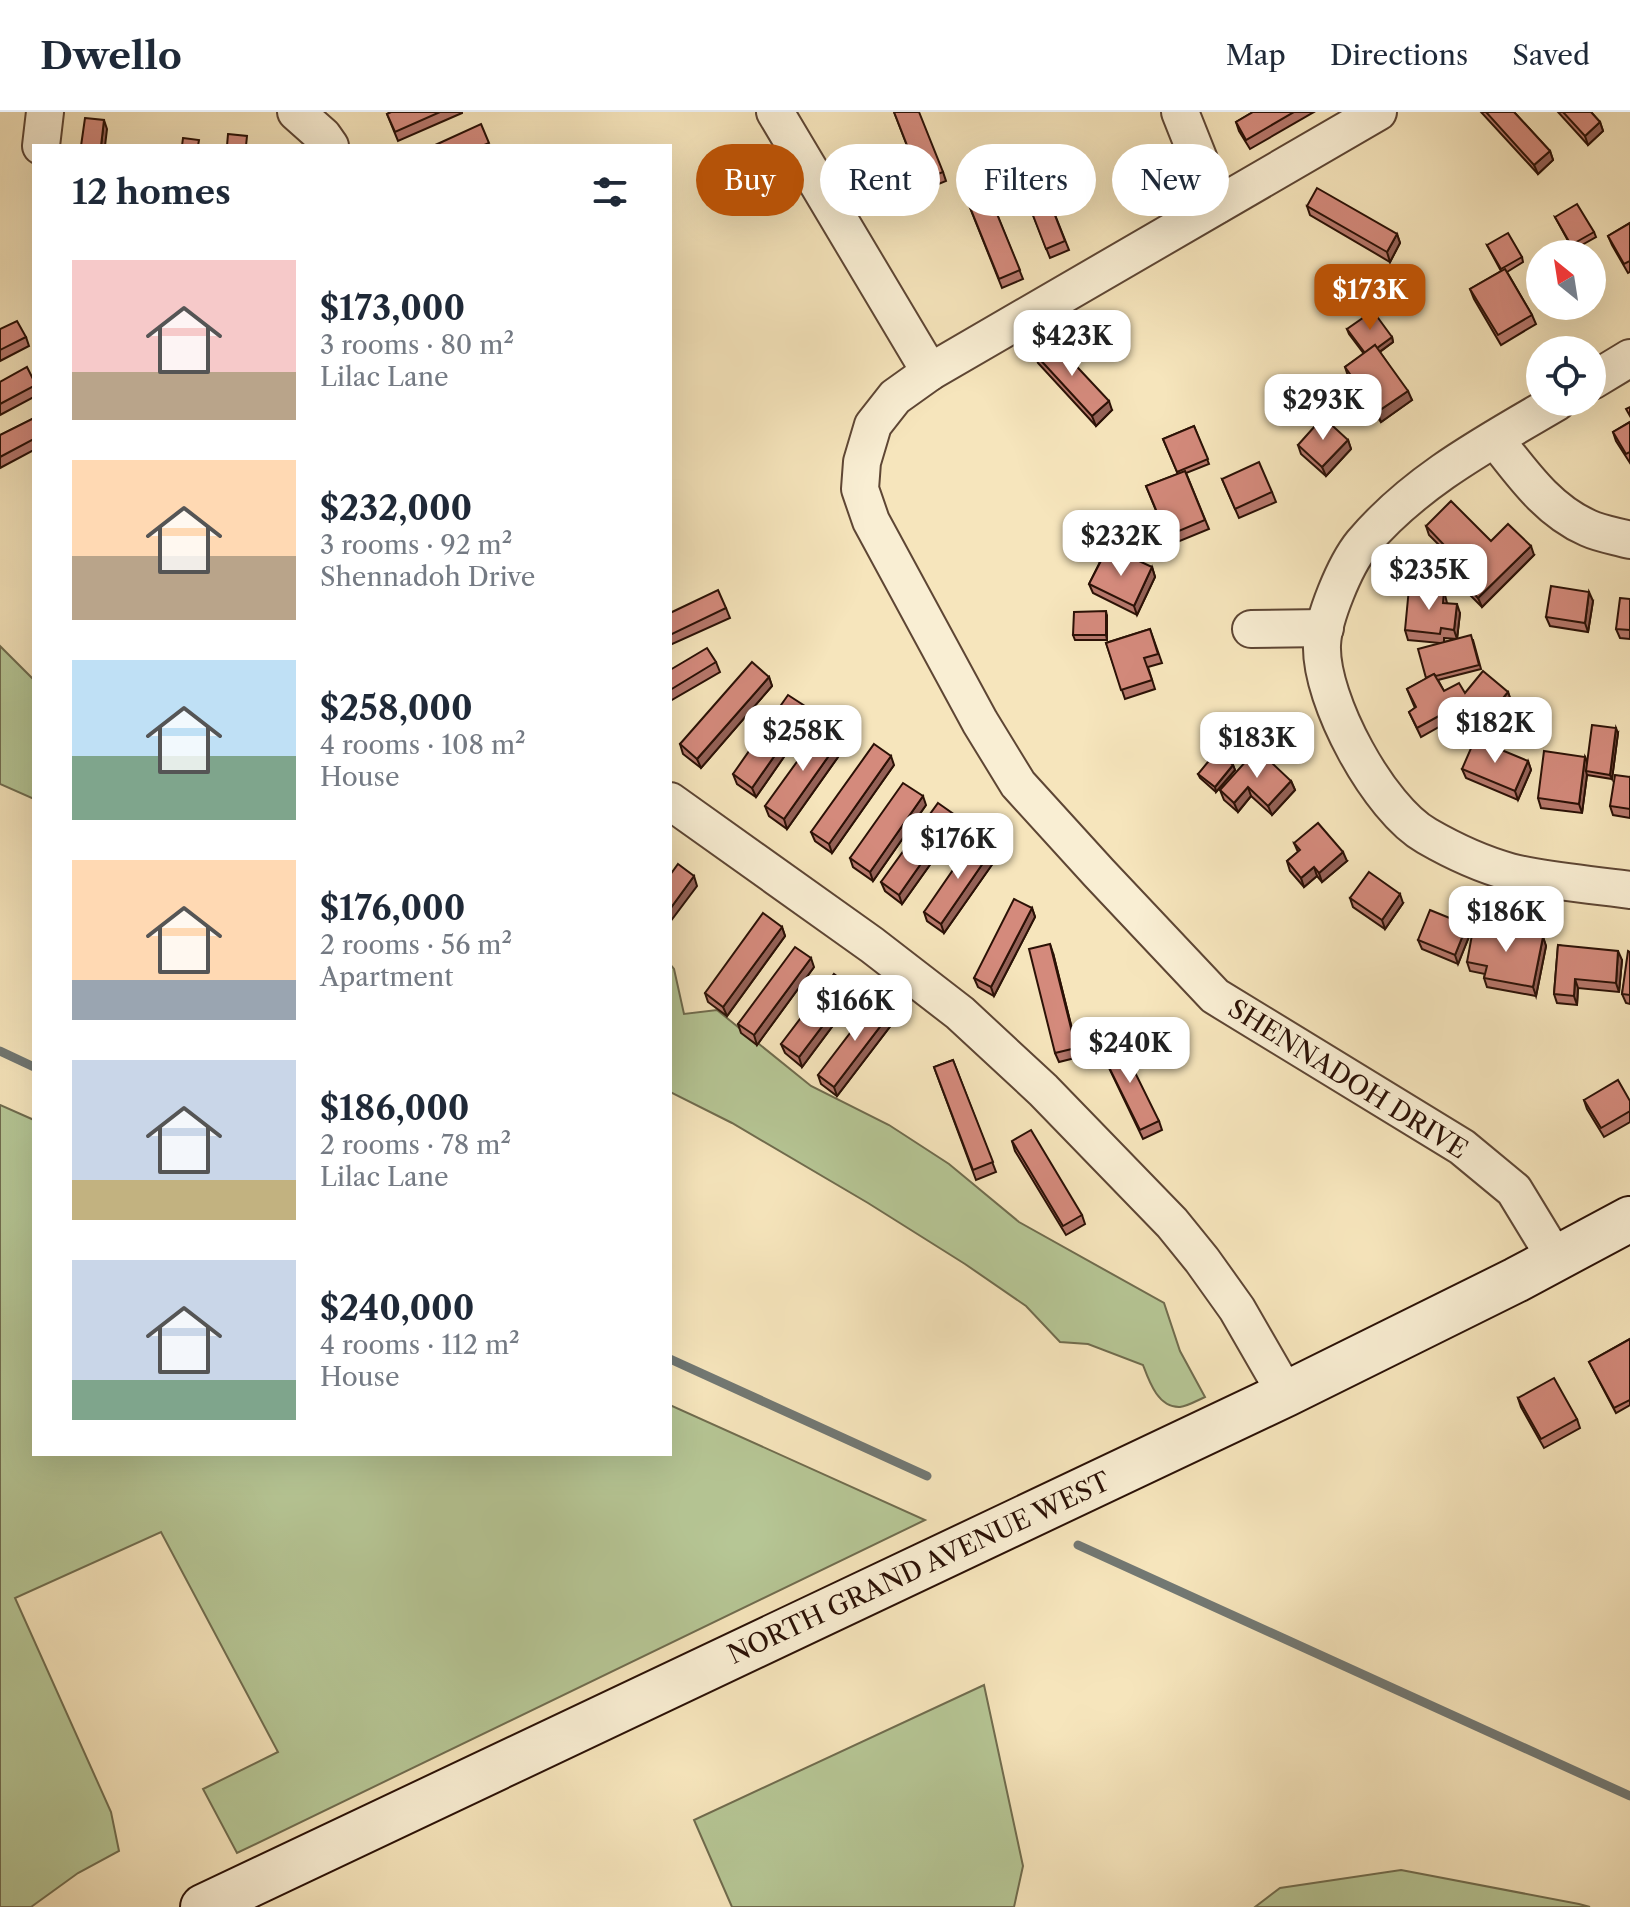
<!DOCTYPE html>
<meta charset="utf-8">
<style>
body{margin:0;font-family:"Libre Caslon Text",serif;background:#f6f6f7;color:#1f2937;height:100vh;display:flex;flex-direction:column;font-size:30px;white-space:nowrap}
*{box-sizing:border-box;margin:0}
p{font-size:26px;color:#747a83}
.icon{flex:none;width:44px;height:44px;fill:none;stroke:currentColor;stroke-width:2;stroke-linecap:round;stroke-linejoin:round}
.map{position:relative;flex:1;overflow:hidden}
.panel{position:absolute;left:32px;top:32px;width:640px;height:1312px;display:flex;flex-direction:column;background:#fff;border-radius:0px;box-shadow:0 8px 32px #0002}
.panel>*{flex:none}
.hud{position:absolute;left:696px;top:32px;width:760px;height:72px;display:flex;gap:16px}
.needle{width:52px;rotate:330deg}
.buttons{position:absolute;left:1526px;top:128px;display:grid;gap:16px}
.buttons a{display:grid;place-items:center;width:80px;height:80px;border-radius:50%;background:#fff;box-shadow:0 8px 32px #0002;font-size:40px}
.price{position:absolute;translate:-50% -68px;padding:0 18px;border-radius:16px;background:#fff;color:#222;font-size:26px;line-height:52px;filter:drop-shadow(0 2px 4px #0008)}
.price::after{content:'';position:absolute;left:50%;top:48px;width:24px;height:18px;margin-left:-12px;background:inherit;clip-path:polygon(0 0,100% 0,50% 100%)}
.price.current{background:#b45309;color:#fff}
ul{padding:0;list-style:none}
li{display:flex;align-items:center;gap:24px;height:200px;padding:0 40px}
li span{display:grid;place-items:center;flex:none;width:224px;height:160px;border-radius:0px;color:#555}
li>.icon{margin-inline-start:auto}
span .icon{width:96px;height:96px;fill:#fffc;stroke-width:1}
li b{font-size:34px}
h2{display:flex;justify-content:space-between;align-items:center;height:96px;padding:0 40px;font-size:34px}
.pill{padding:0 28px;border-radius:36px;background:#fff;box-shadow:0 8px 32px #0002;font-size:28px;line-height:72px}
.pill.current{background:#b45309;color:#fff}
header{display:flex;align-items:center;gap:48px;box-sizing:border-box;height:112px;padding:0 40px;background:#fff;border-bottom:2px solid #e0e1e3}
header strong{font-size:38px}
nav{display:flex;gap:44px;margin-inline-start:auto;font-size:28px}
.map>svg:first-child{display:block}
.green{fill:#b6c695;stroke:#706c4e;stroke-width:2}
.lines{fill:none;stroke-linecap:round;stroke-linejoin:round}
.stream{stroke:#727873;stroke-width:9}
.minor-casing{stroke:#5e4634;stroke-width:40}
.secondary-casing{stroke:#2b1106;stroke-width:48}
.minor{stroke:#f9eed3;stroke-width:36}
.secondary{stroke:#f9eed3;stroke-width:44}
.wall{fill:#b6776b;stroke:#2b1106;stroke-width:2;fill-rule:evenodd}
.shaded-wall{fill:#946157;stroke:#2b1106;stroke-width:2}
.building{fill:#d48a7c;stroke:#2b1106;stroke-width:2}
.labels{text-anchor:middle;stroke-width:7;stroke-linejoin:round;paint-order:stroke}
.street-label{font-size:26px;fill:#2b1106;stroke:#f9eed3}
</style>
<header>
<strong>Dwello</strong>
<nav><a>Map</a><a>Directions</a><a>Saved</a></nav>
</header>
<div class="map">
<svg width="1630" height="1795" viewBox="0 0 1630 1795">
<rect width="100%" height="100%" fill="#f6e5bc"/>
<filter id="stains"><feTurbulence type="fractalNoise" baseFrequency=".0025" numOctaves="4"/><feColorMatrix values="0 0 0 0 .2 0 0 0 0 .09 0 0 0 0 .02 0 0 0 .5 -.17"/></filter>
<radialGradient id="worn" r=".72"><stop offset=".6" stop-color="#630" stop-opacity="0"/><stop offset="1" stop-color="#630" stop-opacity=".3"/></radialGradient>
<!-- green -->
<g class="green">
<polygon points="0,534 34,568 34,687 0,672"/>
<path d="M670,852L674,857L684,902L717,898L811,974L889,1013L949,1052L1019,1110L1164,1191L1180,1239L1205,1285C1198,1288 1188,1294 1180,1295C1158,1296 1149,1269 1143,1253L1088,1232L1060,1230L1026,1194L965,1152L868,1091L732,1011L670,980Z"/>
<polygon points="0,993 34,1008 34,1342 670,1342 670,1293 925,1408 237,1741 203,1677 278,1640 161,1420 15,1486 111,1700 119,1739 78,1761 31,1795 0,1795"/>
<polygon points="984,1573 1023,1754 1014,1795 732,1795 694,1708"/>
<polygon points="1401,1758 1579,1792 1590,1795 1255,1795 1280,1776"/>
</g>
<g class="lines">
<!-- stream -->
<g class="stream">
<polyline points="0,939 34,955"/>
<polyline points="670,1247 927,1364"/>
<polyline points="1078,1433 1630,1684"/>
</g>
<defs>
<g id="minor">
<polyline points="296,0 323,24 330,34"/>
<polyline points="775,0 930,260"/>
<polyline points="1180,0 1217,93"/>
<polyline points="1378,0 930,260 895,285 873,313 862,350 860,377 871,409 980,610 1018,672 1099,761 1215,884 1462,1035 1514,1078 1556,1147"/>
<polyline points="41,34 45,0"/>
<polyline points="1592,269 1630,246"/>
<path d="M1557,290C1487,331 1415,369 1362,432C1345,453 1323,506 1322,533C1320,588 1379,697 1427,724C1453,739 1481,752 1510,760C1548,770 1591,772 1630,778"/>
<path d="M1495,327C1522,361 1547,398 1588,416C1601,422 1616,424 1630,428"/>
<polyline points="1251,517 1325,516"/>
<polyline points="670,689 872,833 960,901 1043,978 1172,1111 1202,1148 1237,1197 1286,1282"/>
</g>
<polyline id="secondary" points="203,1795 1286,1282 1516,1168 1630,1107"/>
</defs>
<!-- minor casing -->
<use href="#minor" class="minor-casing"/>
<!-- secondary casing -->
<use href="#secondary" class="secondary-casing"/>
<!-- minor -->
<use href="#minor" class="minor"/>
<!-- secondary -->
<use href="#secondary" class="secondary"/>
</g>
<!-- wall -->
<g class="wall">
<polygon points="391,0 462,0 462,1 398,29 387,2"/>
<polygon points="894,0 943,60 946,69 924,78"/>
<polygon points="1253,0 1314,0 1250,37 1239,19 1236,10"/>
<polygon points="1481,0 1514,0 1550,39 1553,48 1538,62"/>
<polygon points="1558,0 1591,0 1600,10 1603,19 1588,33"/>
<polygon points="1034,50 1069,138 1050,146 1015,57"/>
<polygon points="988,80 1023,167 1002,176 967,88"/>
<polygon points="1307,94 1397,122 1400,131 1390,150 1310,103"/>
<polygon points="1555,105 1594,120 1596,125 1573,138"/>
<polygon points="1630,111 1630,160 1628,161 1612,133 1608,124"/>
<polygon points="1487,133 1522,145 1523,150 1507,160 1532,203 1536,212 1501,233 1474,187 1470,177 1501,159"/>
<polygon points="1592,162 1598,175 1592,179"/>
<polygon points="0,217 26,225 29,234 0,249"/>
<polygon points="1347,217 1392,225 1393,230 1380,240 1412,288 1381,310 1348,264 1345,255 1364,242 1349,222"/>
<polygon points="1035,242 1112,298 1096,314 1038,251"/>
<polygon points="34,269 34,285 0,303 0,270"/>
<polygon points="34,306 34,338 0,356 0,323"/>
<polygon points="1630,310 1630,351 1616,329 1613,320"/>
<polygon points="1194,314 1209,352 1186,361 1209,417 1170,433 1146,374 1178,362 1163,327"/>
<polygon points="1348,328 1351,337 1326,364 1301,342 1298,333"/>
<polygon points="1222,367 1272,380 1276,390 1239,406"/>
<polygon points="1426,414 1491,429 1534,443 1482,495 1465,478 1461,469 1469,460 1465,456 1459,463 1445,449 1442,440 1444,438 1429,423"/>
<polygon points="1114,428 1106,444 1118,450 1152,455 1155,465 1137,503 1093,481 1089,472 1100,450 1072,436 1071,432"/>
<path d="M1444,479L1447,491L1460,501L1457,527L1473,528L1481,557L1438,568L1444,579L1465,581L1508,580L1511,589L1485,621L1462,602L1421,625L1409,600L1415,596L1407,577L1426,567L1441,531L1408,528L1405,518ZM1444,526L1457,527L1444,530Z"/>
<polygon points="1630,487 1630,527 1620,526 1616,517"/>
<polygon points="1593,489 1588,520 1550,514 1546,505"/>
<polygon points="726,496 730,506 670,533 670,501"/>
<polygon points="1107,504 1107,528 1075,528 1073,523"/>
<polygon points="1150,517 1162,551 1148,555 1155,577 1125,587 1106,531"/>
<polygon points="716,550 720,560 670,589 670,558"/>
<polygon points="769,565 772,574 701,656 683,642 680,632"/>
<polygon points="808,596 811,606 756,685 737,672 733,662"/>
<polygon points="1618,621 1612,667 1587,663 1582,701 1541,696 1538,686 1585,645 1587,650"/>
<polygon points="843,638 787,717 769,704 765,694"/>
<polygon points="1528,649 1531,658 1518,688 1466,666 1462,657"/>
<polygon points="894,653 832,741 815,729 811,720"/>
<polygon points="1233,653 1235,658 1216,680 1200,666 1198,662"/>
<polygon points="1630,665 1630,706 1613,703 1610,694"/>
<polygon points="1291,669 1295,678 1272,703 1251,684 1238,700 1224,688 1220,678"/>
<polygon points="926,693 873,769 853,755 850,746"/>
<polygon points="955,703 959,712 902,792 885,779 881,770"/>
<polygon points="1294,731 1347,749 1322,770 1317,764 1304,775 1290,759 1287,749 1298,740"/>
<polygon points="992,738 996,747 944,821 927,809 924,800"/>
<polygon points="1350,786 1403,791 1385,817 1353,795"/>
<polygon points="1032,796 1035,805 994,884 978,875 974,866"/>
<polygon points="1467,813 1470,822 1458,852 1422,837 1418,828"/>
<polygon points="782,815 785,824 727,904 708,890 705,881"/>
<polygon points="1543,825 1546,834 1536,884 1487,875 1484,866 1485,862 1470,859 1467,850"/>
<polygon points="1558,833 1622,848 1619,880 1578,876 1577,893 1557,891 1554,882"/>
<polygon points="1630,840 1630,892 1626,891 1622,882"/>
<polygon points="1053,841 1079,945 1059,950 1055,941"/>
<polygon points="814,855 757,933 741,921 738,912"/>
<polygon points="855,884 802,955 785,941 781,932"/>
<polygon points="892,899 895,908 837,984 821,972 818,963"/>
<polygon points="1100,937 1159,1009 1162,1018 1143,1027"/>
<polygon points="953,948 996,1060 976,1068 934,955"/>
<polygon points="1584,988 1630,989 1630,1010 1604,1025 1587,997"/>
<polygon points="1012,1029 1082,1103 1085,1112 1066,1123 1015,1039"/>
<polygon points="1630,1227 1630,1293 1616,1301 1589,1250"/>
<polygon points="1518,1286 1577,1307 1580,1316 1544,1336 1521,1295"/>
</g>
<!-- shaded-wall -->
<g class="shaded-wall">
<polygon points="104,8 107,17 105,34 101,34"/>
<polygon points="1600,10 1603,19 1588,33 1585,24"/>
<polygon points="1550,39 1553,48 1538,62 1534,53"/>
<polygon points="1397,122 1400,131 1390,150 1387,140"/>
<polygon points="1392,225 1393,230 1368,248 1367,243"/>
<polygon points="1408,279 1412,288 1381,310 1377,300"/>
<polygon points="1109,289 1112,298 1096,314 1092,304"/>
<polygon points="1348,328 1351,337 1326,364 1322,355"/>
<polygon points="1112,424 1114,428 1103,451 1101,447"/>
<polygon points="1531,434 1534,443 1482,495 1478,486"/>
<polygon points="1462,447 1465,456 1459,463 1455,454"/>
<polygon points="1152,455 1155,465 1137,503 1134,494"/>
<polygon points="1589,480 1593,489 1588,520 1585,511"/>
<polygon points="1457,492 1460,501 1457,527 1454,518"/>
<polygon points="1106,499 1107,504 1107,528 1106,523"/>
<polygon points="769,565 772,574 701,656 697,647"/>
<polygon points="1508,580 1511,589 1485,621 1482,612"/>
<polygon points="808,596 811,606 756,685 752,676"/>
<polygon points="1616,616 1618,621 1612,667 1610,663"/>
<polygon points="840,628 843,638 787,717 784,707"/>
<polygon points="891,644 894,653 832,741 829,732"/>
<polygon points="1585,645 1589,654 1586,659 1587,663 1582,701 1579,692"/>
<polygon points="1528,649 1531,658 1518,688 1515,679"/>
<polygon points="1233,653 1235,658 1216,680 1215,675"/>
<polygon points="1291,669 1295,678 1272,703 1268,694"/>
<polygon points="1248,675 1251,684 1238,700 1234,691"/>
<polygon points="923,684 926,693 873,769 870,760"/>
<polygon points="955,703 959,712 902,792 899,783"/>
<polygon points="992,738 996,747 944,821 941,812"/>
<polygon points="1343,740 1347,749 1322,770 1319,761"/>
<polygon points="1314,755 1317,764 1304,775 1301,766"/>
<polygon points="694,764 697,774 670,810 670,797"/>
<polygon points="1400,782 1403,791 1385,817 1382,808"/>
<polygon points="1032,796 1035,805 994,884 991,875"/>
<polygon points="1467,813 1470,822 1458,852 1455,843"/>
<polygon points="782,815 785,824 727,904 723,895"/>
<polygon points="1543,825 1546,834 1536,884 1533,875"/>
<polygon points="1050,832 1053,841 1079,945 1076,936"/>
<polygon points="1618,839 1622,848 1619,880 1616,871"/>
<polygon points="811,846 814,855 757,933 754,923"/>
<polygon points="1575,867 1578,876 1577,893 1574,884"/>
<polygon points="852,875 855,884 802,955 799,945"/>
<polygon points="892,899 895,908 837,984 834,975"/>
</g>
<!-- building -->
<g class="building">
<polygon points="391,0 440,0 395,20 387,2"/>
<polygon points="894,0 919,0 943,60 921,69"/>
<polygon points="1253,0 1294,0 1246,28 1236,10"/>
<polygon points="1486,0 1514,0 1550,39 1534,53"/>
<polygon points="1563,0 1591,0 1600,10 1585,24"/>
<polygon points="85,6 104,8 101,34 81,34"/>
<polygon points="481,12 489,31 482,34 433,34"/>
<polygon points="228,22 247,24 246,34 227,34"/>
<polygon points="183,26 199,28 198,34 182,34"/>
<polygon points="1034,50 1065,129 1046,137 1015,57"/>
<polygon points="1317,76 1397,122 1387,140 1307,94"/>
<polygon points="988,80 1020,158 999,167 967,88"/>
<polygon points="1577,92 1594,120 1571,133 1555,105"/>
<polygon points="1630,111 1630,149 1624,152 1608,124"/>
<polygon points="1508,121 1522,145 1501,157 1487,133"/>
<polygon points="1505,157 1532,203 1498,223 1470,177"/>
<polygon points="1373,199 1392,225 1377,236 1375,233 1365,241 1347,217"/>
<polygon points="17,209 26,225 0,238 0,217"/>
<polygon points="1051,227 1109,289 1092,304 1035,242"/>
<polygon points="1375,233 1408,279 1377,300 1345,255"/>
<polygon points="27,255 34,269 34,274 0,292 0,270"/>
<polygon points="1630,295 1630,304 1626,297"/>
<polygon points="1323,305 1348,328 1322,355 1298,333"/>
<polygon points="34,306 34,327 0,345 0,323"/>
<polygon points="1630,310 1630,340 1626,342 1613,320"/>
<polygon points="1194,314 1208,347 1177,360 1163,327"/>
<polygon points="1259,350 1272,380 1235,397 1222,367"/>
<polygon points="1185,359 1205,408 1167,424 1146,374"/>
<polygon points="1451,389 1491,429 1508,412 1531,434 1478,486 1461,469 1472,458 1462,447 1455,454 1442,440 1446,435 1426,414"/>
<polygon points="1082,409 1112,424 1101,447 1071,432"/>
<polygon points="1122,441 1152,455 1134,494 1089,472 1104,443 1118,450"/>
<polygon points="1551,474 1589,480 1585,511 1546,505"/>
<polygon points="1409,476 1444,479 1443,491 1457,492 1454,518 1441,516 1440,522 1405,518"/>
<polygon points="718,478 726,496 670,523 670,501"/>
<polygon points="1620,486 1630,487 1630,518 1616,517"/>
<polygon points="1106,499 1106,523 1073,523 1074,500"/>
<polygon points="1150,517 1158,542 1144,546 1152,568 1121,578 1106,531"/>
<polygon points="1471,523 1479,553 1436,564 1434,562 1426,566 1418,537"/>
<polygon points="707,536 716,550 670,578 670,558"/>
<polygon points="752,550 769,565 697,647 680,632"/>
<polygon points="1483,559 1508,580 1482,612 1459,593 1417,616 1409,600 1416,595 1407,577 1434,562 1444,579 1459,571 1465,581"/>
<polygon points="788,583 808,596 752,676 733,662"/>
<polygon points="1592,613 1616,616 1610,663 1586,659"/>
<polygon points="822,615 840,628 784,707 765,694"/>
<polygon points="1475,627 1528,649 1515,679 1462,657"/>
<polygon points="874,632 891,644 829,732 811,720"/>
<polygon points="1257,637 1291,669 1268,694 1248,675 1234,691 1220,678"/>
<polygon points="1217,639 1233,653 1215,675 1198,662"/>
<polygon points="1544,639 1585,645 1579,692 1538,686"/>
<polygon points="1615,663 1630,665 1630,697 1610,694"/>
<polygon points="903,671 923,684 870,760 850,746"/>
<polygon points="938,691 955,703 899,783 881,770"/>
<polygon points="1318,711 1343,740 1319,761 1314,755 1301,766 1287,749 1300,738 1294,731"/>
<polygon points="975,726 992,738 941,812 924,800"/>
<polygon points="678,752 694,764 670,797 670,763"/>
<polygon points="1369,760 1400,782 1382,808 1350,786"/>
<polygon points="1014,787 1032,796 991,875 974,866"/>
<polygon points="1430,798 1467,813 1455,843 1418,828"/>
<polygon points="763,801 782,815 723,895 705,881"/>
<polygon points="1474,812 1543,825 1533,875 1484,866 1487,854 1467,850"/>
<polygon points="1050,832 1076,936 1055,941 1029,837"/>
<polygon points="1558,833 1618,839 1616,871 1575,867 1574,884 1554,882"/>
<polygon points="795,835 811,846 754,923 738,912"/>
<polygon points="1628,839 1630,840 1630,883 1622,882"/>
<polygon points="834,862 852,875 799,945 781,932"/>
<polygon points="876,887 892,899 834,975 818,963"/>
<polygon points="1119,928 1159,1009 1140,1018 1100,937"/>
<polygon points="953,948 993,1050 973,1058 934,955"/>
<polygon points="1618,968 1630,989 1630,999 1601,1016 1584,988"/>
<polygon points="1031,1018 1082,1103 1063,1114 1012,1029"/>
<polygon points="1630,1227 1630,1288 1614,1296 1589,1250"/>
<polygon points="1554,1266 1577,1307 1541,1327 1518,1286"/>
</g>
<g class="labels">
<!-- street labels -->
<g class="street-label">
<text transform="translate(1348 967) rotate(32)" y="9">SHENNADOH DRIVE</text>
<text transform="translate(919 1456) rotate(-25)" y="9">NORTH GRAND AVENUE WEST</text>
</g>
</g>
<rect width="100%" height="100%" filter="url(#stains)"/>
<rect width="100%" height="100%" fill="url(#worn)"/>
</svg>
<div class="buttons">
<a><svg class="needle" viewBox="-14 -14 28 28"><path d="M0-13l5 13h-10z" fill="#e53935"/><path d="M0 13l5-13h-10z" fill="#747a83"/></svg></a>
<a><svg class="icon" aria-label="locate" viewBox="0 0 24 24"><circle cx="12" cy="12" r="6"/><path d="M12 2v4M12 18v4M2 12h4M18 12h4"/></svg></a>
</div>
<b class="price current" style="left:1370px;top:220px">$173K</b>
<b class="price" style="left:1072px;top:266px">$423K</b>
<b class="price" style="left:1323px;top:330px">$293K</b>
<b class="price" style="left:1121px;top:466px">$232K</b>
<b class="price" style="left:1429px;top:500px">$235K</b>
<b class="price" style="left:1495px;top:653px">$182K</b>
<b class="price" style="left:803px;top:661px">$258K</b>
<b class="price" style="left:1257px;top:668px">$183K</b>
<b class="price" style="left:958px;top:769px">$176K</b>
<b class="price" style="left:1506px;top:842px">$186K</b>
<b class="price" style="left:855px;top:931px">$166K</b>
<b class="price" style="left:1130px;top:973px">$240K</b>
<div class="hud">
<a class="pill current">Buy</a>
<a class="pill">Rent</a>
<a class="pill">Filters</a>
<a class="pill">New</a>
</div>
<section class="panel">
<h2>12 homes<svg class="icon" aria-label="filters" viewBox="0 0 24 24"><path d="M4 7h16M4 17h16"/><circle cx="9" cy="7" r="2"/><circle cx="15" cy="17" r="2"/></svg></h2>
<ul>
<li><span style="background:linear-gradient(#f6c9c9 70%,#b9a48a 0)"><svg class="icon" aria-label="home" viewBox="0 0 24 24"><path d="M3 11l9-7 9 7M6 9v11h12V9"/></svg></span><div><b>$173,000</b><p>3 rooms · 80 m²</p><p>Lilac Lane</p></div></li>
<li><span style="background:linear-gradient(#ffd9b3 60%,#b9a48a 0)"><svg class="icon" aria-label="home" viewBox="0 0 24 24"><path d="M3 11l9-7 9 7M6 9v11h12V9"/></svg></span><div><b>$232,000</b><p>3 rooms · 92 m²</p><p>Shennadoh Drive</p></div></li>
<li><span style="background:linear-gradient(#bfe0f5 60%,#7fa58c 0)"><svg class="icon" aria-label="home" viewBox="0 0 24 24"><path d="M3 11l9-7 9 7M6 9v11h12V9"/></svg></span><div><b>$258,000</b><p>4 rooms · 108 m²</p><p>House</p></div></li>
<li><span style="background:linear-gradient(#ffd9b3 75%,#9aa5b1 0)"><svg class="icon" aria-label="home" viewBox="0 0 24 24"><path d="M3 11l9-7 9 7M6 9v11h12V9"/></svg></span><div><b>$176,000</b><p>2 rooms · 56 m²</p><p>Apartment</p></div></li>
<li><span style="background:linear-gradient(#c9d6e8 75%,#c2b280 0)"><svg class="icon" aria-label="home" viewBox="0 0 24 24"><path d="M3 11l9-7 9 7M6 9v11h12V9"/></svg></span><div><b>$186,000</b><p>2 rooms · 78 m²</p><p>Lilac Lane</p></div></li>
<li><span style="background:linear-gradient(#c9d6e8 75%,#7fa58c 0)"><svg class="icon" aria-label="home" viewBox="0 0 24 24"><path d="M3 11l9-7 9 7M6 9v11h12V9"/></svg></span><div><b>$240,000</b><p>4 rooms · 112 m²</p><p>House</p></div></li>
</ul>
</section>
</div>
